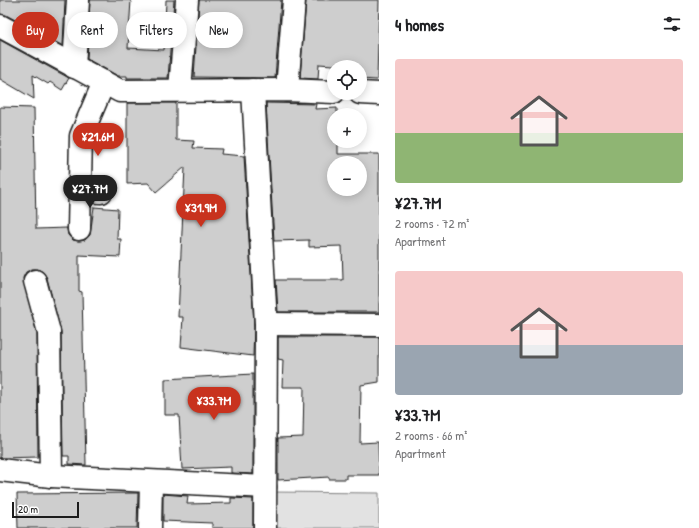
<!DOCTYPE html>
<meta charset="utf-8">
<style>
body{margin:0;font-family:"Patrick Hand",sans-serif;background:#f6f6f6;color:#202124;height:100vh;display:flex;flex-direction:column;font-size:15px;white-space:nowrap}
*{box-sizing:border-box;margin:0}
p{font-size:13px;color:#757577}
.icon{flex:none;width:22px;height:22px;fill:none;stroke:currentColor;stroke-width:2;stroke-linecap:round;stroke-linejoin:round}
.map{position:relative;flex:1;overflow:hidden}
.drawer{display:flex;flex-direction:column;background:#fff;width:320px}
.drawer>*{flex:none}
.hud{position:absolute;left:12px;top:12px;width:307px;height:36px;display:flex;gap:8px}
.fabs{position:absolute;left:327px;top:60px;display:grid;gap:8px}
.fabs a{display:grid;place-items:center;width:40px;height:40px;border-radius:50%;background:#fff;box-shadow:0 2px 10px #0003;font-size:20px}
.scale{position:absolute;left:12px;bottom:10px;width:67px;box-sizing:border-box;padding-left:4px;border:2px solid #1c1c1c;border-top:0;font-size:11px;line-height:14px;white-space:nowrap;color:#1c1c1c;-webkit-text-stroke:3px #fff;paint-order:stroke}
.price{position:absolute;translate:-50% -34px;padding:0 9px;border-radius:14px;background:#c8321e;color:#fff;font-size:13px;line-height:26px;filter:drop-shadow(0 1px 2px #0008)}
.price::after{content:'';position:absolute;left:50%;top:24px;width:12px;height:9px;margin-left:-6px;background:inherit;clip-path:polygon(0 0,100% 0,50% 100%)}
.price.active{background:#222;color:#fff}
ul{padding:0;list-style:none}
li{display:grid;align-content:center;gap:8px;height:212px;padding:0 16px}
li span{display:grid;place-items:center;height:124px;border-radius:4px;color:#555}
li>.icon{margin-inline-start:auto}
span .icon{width:72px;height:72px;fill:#fffc;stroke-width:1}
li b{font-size:17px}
h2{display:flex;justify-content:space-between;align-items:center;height:48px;padding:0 16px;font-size:17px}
.chip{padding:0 14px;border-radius:18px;background:#fff;box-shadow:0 2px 10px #0003;font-size:14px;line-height:36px}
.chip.active{background:#c8321e;color:#fff}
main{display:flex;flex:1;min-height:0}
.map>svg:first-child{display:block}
.green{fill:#e2e2e2;stroke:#7f7f7f}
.building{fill:#cecece;stroke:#1c1c1c;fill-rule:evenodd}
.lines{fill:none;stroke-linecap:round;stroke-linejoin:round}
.minor-casing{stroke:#1c1c1c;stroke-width:25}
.minor{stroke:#fff;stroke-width:22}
</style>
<main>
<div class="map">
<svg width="379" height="528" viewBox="0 0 379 528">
<rect width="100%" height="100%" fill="#fff"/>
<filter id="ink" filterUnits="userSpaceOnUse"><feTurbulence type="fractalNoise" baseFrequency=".025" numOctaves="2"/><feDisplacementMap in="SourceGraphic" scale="8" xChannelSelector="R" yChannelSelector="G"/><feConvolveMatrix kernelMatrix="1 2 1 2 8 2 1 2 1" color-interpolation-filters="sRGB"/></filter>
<g filter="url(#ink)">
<!-- green -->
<polygon class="green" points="272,492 379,493 379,528 271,528"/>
<!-- building -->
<g class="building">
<polygon points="0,0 65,0 63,46 6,15 0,14"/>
<polygon points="90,0 131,0 128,48 164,50 166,0 174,0 168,78 127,78 127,76 118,76 87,59"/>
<polygon points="199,0 281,0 275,78 194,77"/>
<polygon points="306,0 379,0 377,80 360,79 360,67 319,64 318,79 300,78"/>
<polygon points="0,40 69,78 62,90 50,82 48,84 33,75 34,99 0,79"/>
<polygon points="127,103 176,103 176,140 194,141 193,148 222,149 221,154 244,156 254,324 253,356 181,347 183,317 178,317 185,167 156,192 148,183 127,184"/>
<path d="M266,103L316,104L315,109L337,108V115H334V141H338V154H379V312H278L276,280H343L342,246L309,247V240L274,241ZM334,163H360V189H334Z"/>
<polygon points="0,107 34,108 36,229 67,228 68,235 73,240 79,241 85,240 90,235 94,207 118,209 117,239 121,239 120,257 79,255 79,291 82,292 86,465 69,464 69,456 63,456 61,332 47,278 43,272 38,269 32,269 26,272 23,278 37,334 38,457 0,458"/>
<polygon points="278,337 379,337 379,382 361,385 360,443 378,442 379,475 346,475 346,479 329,479 329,477 278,480 278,438 303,437 304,387 282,387 283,360 278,359"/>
<polygon points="253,374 253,474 231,473 231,467 182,469 179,415 165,415 165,379"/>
<polygon points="138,493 137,528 18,528 17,494"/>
<polygon points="163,494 188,496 187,504 231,503 231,498 253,499 253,528 212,528 212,523 163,521"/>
</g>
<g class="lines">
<defs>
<g id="minor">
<polyline points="0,26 120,91 287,90 334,92"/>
<polyline points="74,67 78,0"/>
<polyline points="180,90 187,0"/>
<polyline points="253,90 266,324 265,528"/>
<polyline points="287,90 294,0"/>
<polyline points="360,93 379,94"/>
<polyline points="80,191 101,192"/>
<polyline points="79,229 81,136 104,82"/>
<polyline points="35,281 49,332 51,476"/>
<polyline points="266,324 379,325"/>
<polyline points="0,470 51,476 265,487"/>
<polyline points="150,528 151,482"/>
</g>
</defs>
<!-- minor casing -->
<use href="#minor" class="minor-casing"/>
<!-- minor -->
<use href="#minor" class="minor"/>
</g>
</g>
</svg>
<div class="fabs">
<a><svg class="icon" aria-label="locate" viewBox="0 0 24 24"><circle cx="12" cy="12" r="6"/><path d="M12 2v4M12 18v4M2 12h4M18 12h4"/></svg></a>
<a>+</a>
<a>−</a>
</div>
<div class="scale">20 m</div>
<b class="price" style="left:98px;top:157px">¥21.6M</b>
<b class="price active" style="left:90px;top:209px">¥27.7M</b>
<b class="price" style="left:201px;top:228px">¥31.9M</b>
<b class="price" style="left:214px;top:421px">¥33.7M</b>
<div class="hud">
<a class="chip active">Buy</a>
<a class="chip">Rent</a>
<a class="chip">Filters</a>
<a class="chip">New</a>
</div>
</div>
<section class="drawer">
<h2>4 homes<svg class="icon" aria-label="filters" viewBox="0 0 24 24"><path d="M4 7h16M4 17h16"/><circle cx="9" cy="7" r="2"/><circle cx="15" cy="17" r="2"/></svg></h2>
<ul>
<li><span style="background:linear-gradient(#f6c9c9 60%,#8fb573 0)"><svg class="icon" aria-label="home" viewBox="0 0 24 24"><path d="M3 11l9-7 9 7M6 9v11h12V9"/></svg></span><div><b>¥27.7M</b><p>2 rooms · 72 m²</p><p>Apartment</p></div></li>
<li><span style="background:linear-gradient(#f6c9c9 60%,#9aa5b1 0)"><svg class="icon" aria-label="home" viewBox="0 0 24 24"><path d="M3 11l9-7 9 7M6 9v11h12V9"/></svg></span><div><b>¥33.7M</b><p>2 rooms · 66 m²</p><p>Apartment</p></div></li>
</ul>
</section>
</main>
